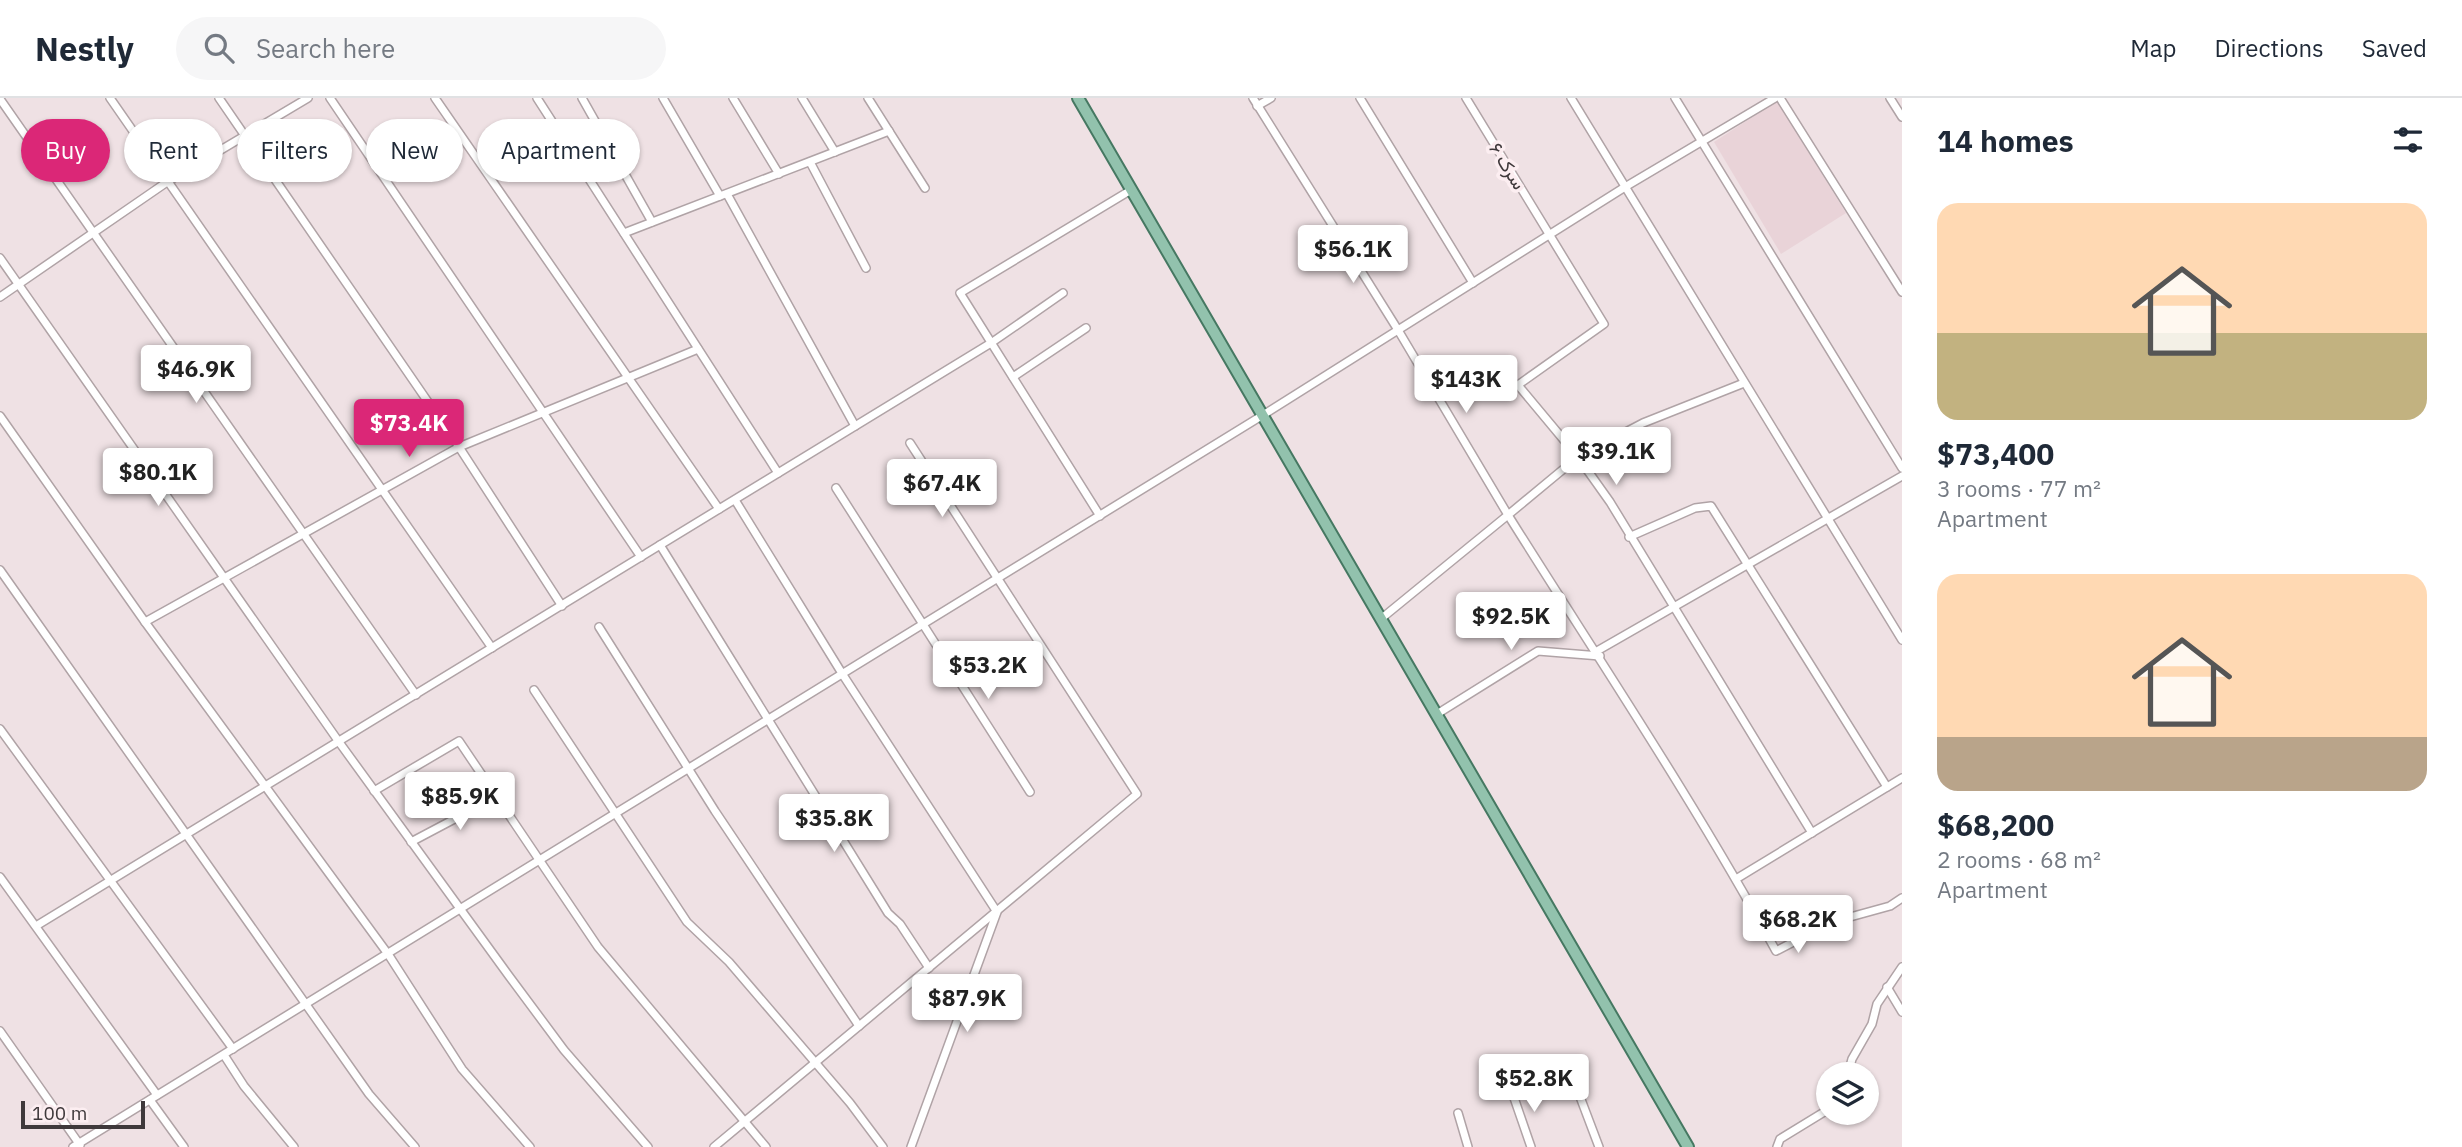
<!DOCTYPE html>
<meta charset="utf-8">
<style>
body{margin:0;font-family:"IBM Plex Sans",Vazirmatn,sans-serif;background:#f6f6f7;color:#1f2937;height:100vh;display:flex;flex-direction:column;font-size:26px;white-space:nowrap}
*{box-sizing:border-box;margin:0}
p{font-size:23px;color:#747a83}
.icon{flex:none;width:38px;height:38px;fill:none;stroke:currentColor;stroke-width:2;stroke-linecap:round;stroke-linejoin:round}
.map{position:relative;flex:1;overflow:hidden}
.details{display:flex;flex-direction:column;background:#fff;width:560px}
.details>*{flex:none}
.top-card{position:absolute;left:21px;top:21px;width:665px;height:63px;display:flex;gap:14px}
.fabs{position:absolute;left:1816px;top:964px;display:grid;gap:14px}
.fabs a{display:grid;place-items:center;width:63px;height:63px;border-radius:50%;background:#fff;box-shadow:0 2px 5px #0004;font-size:35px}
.scale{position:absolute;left:21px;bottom:18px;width:124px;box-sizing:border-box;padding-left:7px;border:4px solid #3f393b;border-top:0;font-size:19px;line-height:24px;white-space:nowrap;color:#3f393b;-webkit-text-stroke:5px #fceef1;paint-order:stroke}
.price{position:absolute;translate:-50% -60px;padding:0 16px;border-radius:7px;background:#fff;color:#222;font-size:23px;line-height:46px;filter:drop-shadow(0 2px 4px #0008)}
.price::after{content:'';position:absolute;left:50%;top:42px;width:21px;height:16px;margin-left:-10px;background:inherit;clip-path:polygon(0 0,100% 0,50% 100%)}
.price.active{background:#db2777;color:#fff}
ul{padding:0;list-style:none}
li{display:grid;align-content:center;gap:14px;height:371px;padding:0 35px}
li span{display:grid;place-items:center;height:217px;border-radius:21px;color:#555}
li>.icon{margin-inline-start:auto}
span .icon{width:126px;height:126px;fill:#fffc;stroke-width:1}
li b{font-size:30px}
h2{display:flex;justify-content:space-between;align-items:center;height:84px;padding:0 35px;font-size:30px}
.pill{padding:0 24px;border-radius:32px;background:#fff;box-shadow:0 2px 5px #0004;font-size:24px;line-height:63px}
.pill.active{background:#db2777;color:#fff}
header{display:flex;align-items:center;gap:42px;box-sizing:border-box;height:98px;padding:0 35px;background:#fff;border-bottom:2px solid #e0e1e3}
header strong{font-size:33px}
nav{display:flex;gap:38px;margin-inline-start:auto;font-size:24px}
.search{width:490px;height:63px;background:#f6f6f7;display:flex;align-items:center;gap:18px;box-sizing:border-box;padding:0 24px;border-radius:38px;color:#747a83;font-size:26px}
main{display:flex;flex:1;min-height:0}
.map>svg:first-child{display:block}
.built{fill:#e9d3d8}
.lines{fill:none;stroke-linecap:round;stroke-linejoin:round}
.minor-casing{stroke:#b0a3a6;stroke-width:10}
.primary-casing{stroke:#467862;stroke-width:14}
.minor{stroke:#fff;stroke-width:7}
.primary{stroke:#92c2ad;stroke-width:10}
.labels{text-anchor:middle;stroke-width:7;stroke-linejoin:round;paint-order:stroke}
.street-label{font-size:19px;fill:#3f393b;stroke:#fceef1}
</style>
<header>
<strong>Nestly</strong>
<div class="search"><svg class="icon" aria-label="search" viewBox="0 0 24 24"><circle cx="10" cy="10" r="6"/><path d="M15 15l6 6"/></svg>Search here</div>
<nav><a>Map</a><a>Directions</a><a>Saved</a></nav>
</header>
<main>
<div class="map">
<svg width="1902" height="1049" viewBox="0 0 1902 1049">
<rect width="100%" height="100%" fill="#efe1e4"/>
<!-- built -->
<polygon class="built" points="1777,3 1846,115 1781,156 1714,44"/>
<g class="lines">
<defs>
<g id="minor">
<polyline points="110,0 492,550"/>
<polyline points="219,0 459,349 562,508"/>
<polyline points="330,0 641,459"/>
<polyline points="435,0 719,411"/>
<polyline points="537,0 778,375"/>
<polyline points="582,0 652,124"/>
<polyline points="663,0 720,98"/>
<polyline points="733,0 779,76"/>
<polyline points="802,0 835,54"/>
<polyline points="868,0 925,90"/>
<polyline points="1253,0 1398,232 1508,417 1382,520"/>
<polyline points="1360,0 1473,185"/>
<path d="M1466,0L1604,226L1518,287L1578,359L1508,417C1599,562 1694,703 1776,853L1832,824L1890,808L1902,800"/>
<polyline points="1571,0 1902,542"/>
<polyline points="1675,0 1902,370"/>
<polyline points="1780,0 1902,194"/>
<polyline points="1890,0 1902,19"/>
<polyline points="0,1 416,597"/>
<polyline points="1257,8 1271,0"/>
<polyline points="810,64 866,170"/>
<polyline points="727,96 855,328"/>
<polyline points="624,135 889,33"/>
<polyline points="0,160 339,644 509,878 564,952 648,1049"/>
<polyline points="0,199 167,84 308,0"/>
<polyline points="1013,279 1086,230"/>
<polyline points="1744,285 1643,325 1578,359 1610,404 1812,735"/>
<polyline points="0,318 145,524 388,856 462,971 530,1049"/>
<polyline points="836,390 1030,694"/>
<polyline points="735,402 843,577 997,814 911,1049"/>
<polyline points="1100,418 960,195 1131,92"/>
<polyline points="1629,439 1695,410 1711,408 1887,689"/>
<polyline points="660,447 888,815 900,826 929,870"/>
<polyline points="0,472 369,996 415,1049"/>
<polyline points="145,524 459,349 698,251"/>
<polyline points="599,529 715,713 859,928"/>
<polyline points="1597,553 1902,378"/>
<polyline points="534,592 687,824 729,864 850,1005 883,1049"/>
<polyline points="1437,616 1538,553 1600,558"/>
<polyline points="0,631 233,951"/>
<polyline points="374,693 459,643 598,849 766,1049"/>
<polyline points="411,744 496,699"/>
<polyline points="0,779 157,997"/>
<polyline points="1736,781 1902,680"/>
<polyline points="36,828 991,245 1063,195"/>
<polyline points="1887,889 1902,914"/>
<polyline points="0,933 80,1047"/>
<polyline points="224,957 244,988 294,1049"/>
<polyline points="1571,975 1599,1049"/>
<polyline points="1848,976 1852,961 1872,926 1877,906 1902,869"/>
<polyline points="1511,991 1531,1049"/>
<polyline points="150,1002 184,1049"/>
<polyline points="1458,1015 1468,1049"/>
<polyline points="73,1049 1263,317 1625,89 1775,0"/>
<polyline points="714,1049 1137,696 910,345"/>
<polyline points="1777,1049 1780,1041 1829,1011"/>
</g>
<polyline id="primary" points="1078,0 1688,1049"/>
</defs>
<!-- minor casing -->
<use href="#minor" class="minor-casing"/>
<!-- primary casing -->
<use href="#primary" class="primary-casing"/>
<!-- minor -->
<use href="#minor" class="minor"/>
<!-- primary -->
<use href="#primary" class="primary"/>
</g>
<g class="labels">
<!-- street labels -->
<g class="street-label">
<text transform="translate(1508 68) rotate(58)" y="7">سرک ۶</text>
</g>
</g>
</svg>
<div class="fabs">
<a><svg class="icon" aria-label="layers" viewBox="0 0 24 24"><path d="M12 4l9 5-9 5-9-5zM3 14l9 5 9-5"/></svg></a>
</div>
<div class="scale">100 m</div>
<b class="price" style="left:1353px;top:187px">$56.1K</b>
<b class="price" style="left:196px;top:307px">$46.9K</b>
<b class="price" style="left:1466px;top:317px">$143K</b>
<b class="price active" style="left:409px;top:361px">$73.4K</b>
<b class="price" style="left:1616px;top:389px">$39.1K</b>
<b class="price" style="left:158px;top:410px">$80.1K</b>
<b class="price" style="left:942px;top:421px">$67.4K</b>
<b class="price" style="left:1511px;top:554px">$92.5K</b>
<b class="price" style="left:988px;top:603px">$53.2K</b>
<b class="price" style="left:460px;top:734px">$85.9K</b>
<b class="price" style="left:834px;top:756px">$35.8K</b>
<b class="price" style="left:1798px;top:857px">$68.2K</b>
<b class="price" style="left:967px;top:936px">$87.9K</b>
<b class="price" style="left:1534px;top:1016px">$52.8K</b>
<div class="top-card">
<a class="pill active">Buy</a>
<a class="pill">Rent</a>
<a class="pill">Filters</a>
<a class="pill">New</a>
<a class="pill">Apartment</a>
</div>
</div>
<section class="details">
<h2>14 homes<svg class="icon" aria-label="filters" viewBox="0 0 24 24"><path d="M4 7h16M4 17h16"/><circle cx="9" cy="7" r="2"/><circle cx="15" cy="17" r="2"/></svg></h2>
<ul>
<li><span style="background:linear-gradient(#ffd9b3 60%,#c2b280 0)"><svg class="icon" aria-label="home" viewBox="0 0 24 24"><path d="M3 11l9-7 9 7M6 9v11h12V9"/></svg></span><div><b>$73,400</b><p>3 rooms · 77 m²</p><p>Apartment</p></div></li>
<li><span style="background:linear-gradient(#ffd9b3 75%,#b9a48a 0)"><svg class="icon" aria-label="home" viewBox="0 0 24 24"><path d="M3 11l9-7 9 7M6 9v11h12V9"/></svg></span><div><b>$68,200</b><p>2 rooms · 68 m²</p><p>Apartment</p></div></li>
</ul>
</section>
</main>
